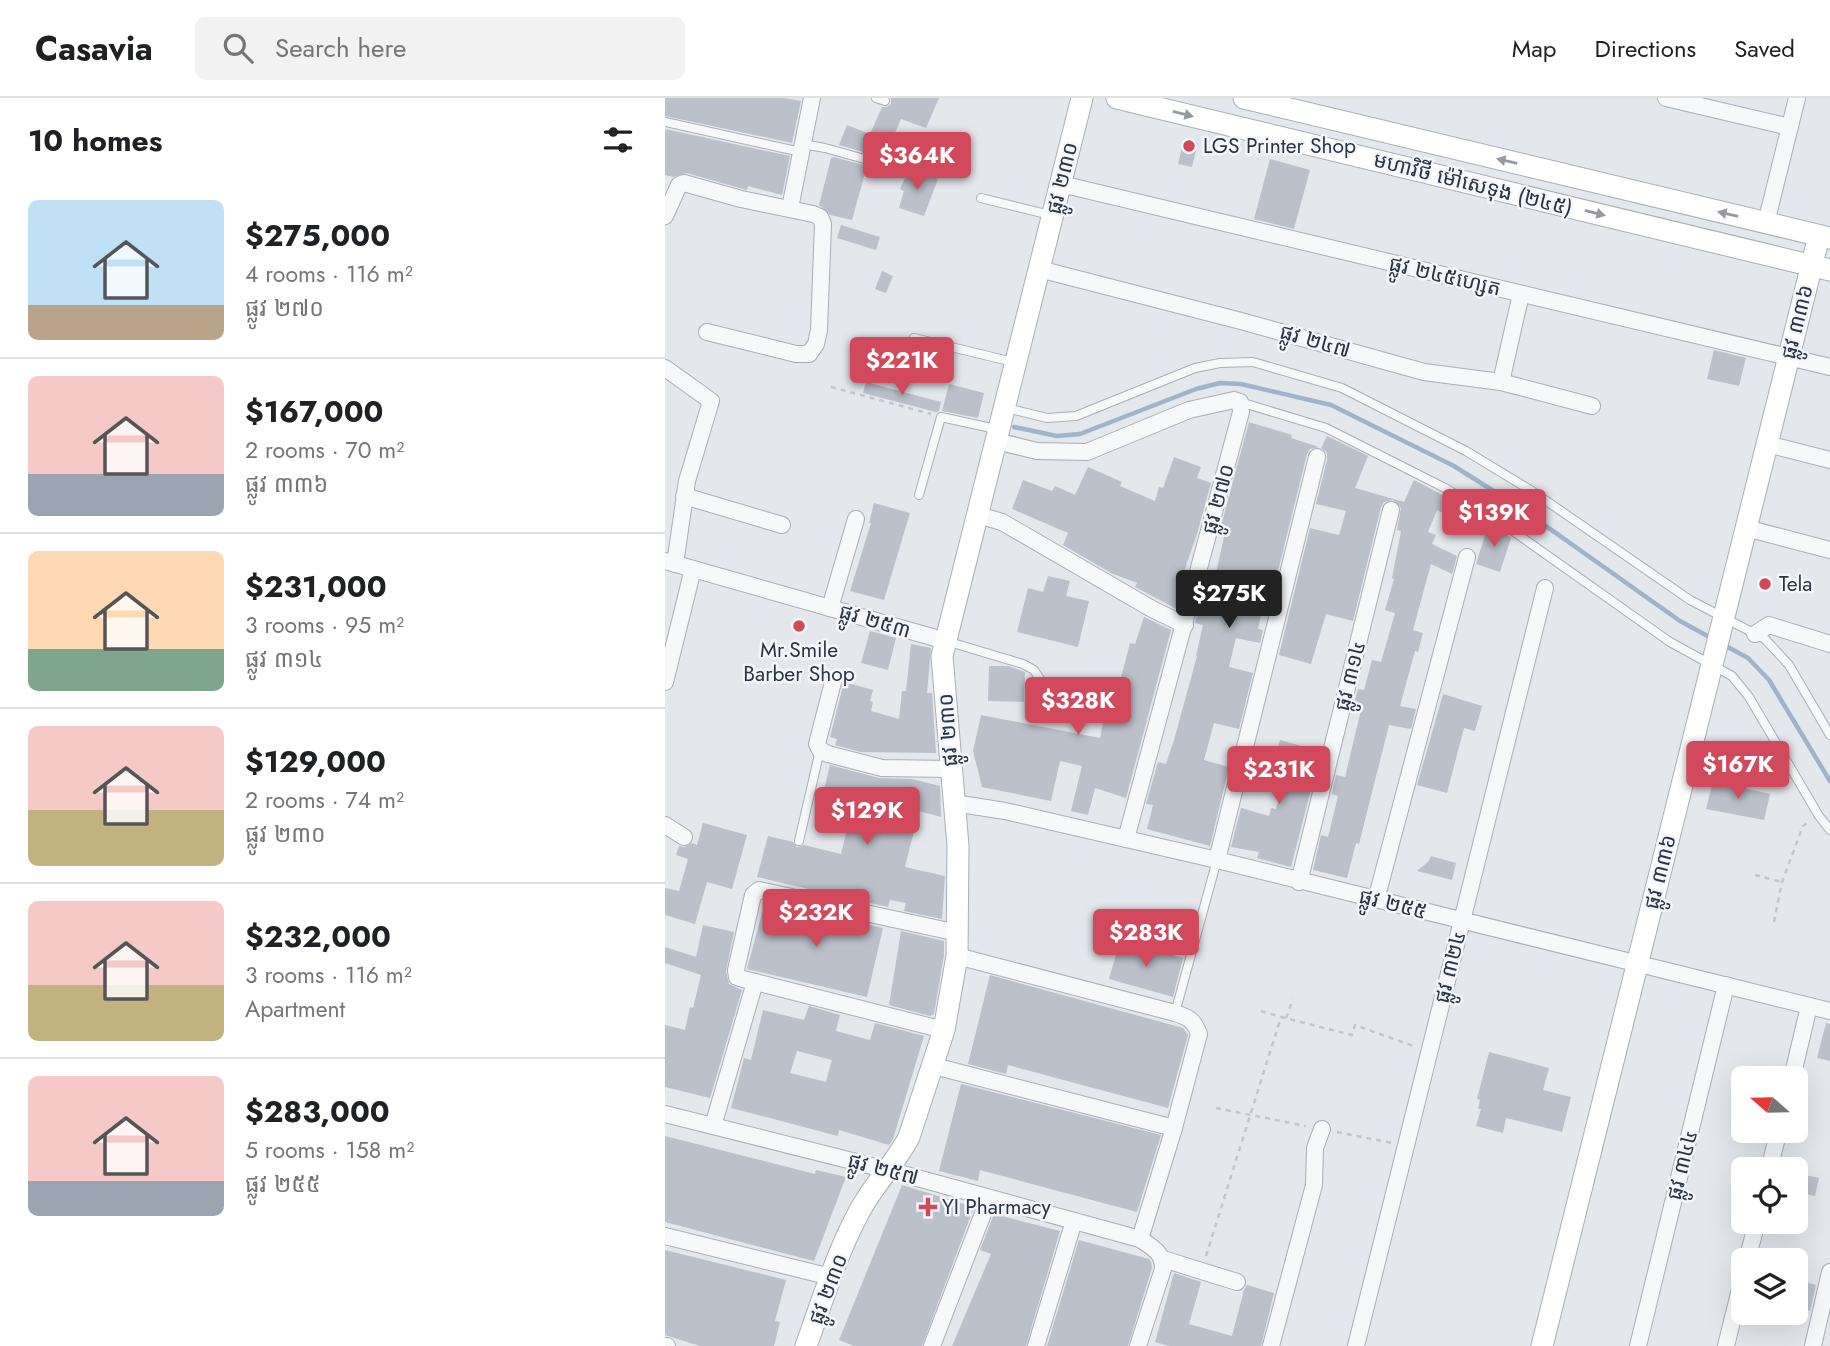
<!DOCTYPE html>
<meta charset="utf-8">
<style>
body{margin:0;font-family:Jost,"Noto Sans Khmer",sans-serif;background:#f2f2f2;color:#202124;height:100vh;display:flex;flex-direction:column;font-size:26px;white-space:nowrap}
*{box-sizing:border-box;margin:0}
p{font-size:23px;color:#757577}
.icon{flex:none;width:38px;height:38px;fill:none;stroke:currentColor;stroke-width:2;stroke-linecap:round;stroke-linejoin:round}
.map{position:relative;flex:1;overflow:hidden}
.drawer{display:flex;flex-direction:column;background:#fff;width:665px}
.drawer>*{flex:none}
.needle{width:46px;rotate:290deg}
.buttons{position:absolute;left:1066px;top:968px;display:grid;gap:14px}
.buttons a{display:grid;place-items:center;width:77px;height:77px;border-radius:10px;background:#fff;box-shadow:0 7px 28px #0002;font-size:35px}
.price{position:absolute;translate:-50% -60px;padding:0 16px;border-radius:7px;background:#d1495b;color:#fff;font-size:23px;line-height:46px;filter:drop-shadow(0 2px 4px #0008)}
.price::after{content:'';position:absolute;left:50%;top:42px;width:21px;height:16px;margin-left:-10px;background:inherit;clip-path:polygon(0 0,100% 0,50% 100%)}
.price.active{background:#222;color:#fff}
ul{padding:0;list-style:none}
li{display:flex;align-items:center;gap:21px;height:175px;padding:0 28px}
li+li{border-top:2px solid #e0e0e0}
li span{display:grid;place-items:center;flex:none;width:196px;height:140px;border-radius:10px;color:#555}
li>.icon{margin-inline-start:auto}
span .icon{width:84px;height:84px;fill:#fffc;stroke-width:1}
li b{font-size:30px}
h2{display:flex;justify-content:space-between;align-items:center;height:84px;padding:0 28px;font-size:30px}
header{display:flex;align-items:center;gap:42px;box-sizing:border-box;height:98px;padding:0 35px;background:#fff;border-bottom:2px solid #e0e0e0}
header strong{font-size:33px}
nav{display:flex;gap:38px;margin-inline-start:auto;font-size:24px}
.search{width:490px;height:63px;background:#f2f2f2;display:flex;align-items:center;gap:18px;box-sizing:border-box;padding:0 24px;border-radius:10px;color:#757577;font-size:26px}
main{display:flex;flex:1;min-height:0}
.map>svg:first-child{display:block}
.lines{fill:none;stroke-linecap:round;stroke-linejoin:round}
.stream{stroke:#9fb4cc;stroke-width:4.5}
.building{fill:#bbc0ca;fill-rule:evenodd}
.lane-casing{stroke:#a9aeb7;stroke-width:10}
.street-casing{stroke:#a9aeb7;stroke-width:18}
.secondary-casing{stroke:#a9aeb7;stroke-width:23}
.path{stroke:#c2c5cb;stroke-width:2.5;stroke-dasharray:5 5;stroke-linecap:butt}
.lane{stroke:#f7f8fa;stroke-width:8}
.street{stroke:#f7f8fa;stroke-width:16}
.secondary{stroke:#fff;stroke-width:21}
.oneway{fill:#959aa2}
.poi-dot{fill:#d1495b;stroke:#f4f6f9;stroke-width:2.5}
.labels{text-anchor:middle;stroke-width:5;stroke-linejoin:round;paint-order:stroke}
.poi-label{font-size:21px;fill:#2b3445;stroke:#f4f6f9;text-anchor:start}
.street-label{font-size:21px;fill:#2b3445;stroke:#f4f6f9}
</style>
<header>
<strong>Casavia</strong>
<div class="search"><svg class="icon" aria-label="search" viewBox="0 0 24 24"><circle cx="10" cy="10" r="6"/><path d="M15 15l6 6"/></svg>Search here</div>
<nav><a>Map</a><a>Directions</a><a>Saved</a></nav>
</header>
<main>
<section class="drawer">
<h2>10 homes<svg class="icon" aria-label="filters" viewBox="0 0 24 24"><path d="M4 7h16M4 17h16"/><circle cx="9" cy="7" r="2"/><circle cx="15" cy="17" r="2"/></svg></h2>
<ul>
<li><span style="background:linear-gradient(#bfe0f5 75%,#b9a48a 0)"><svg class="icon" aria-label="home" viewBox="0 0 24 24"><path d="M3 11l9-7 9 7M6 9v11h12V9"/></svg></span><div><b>$275,000</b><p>4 rooms · 116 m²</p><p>ផ្លូវ ២៧០</p></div></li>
<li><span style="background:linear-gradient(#f6c9c9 70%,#9aa5b1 0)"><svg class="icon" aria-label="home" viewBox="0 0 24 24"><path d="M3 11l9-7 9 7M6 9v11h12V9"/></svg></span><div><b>$167,000</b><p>2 rooms · 70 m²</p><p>ផ្លូវ ៣៣៦</p></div></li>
<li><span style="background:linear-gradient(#ffd9b3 70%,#7fa58c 0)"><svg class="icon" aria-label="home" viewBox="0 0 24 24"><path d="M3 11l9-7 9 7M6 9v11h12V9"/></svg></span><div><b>$231,000</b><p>3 rooms · 95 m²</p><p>ផ្លូវ ៣១៤</p></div></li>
<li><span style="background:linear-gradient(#f6c9c9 60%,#c2b280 0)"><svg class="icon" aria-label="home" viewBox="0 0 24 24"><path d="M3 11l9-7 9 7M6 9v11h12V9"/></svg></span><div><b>$129,000</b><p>2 rooms · 74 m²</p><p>ផ្លូវ ២៣០</p></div></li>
<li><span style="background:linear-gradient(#f6c9c9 60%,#c2b280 0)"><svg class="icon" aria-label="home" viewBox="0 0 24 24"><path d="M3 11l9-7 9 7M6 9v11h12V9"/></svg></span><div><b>$232,000</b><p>3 rooms · 116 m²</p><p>Apartment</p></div></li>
<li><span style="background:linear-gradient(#f6c9c9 75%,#9aa5b1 0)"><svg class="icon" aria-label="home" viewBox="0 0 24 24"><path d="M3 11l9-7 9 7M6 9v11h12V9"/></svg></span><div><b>$283,000</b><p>5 rooms · 158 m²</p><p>ផ្លូវ ២៥៥</p></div></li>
</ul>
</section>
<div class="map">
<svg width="1165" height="1248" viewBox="0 0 1165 1248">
<rect width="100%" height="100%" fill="#e4e7ec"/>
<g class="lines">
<!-- stream -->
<g class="stream">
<polyline points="349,329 392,338 415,336 531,291 555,285 576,286 666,307 789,368 857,411 1015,523 1048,541"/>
<polyline points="1059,547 1083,560 1104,582 1165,683"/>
</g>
</g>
<!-- building -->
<g class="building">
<polygon points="0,0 119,0 136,3 127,45 0,18"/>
<polygon points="226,0 274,0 261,30 236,21 226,44 232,46 225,65 216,59 174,47 182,27 205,36 217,9 222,9 226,6"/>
<polygon points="0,31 125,58 117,97 83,88 82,92 78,91 22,75 8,79 0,77"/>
<polygon points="519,41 533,45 527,69 513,66"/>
<polygon points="169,59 202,68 187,122 165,117 154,107 166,60"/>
<polygon points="605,61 645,72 629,131 589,121"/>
<polygon points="245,69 273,81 259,118 234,110 239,93 235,91"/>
<polygon points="176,127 215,139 211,152 172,140"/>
<polygon points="217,173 228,178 221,195 210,191"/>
<polygon points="1049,252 1081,260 1074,288 1042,281"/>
<polygon points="201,284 276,304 274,313 271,314 198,295"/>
<polygon points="284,286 319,295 313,320 277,313"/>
<polygon points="584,324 627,337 626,340 654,349 645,351 642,356 606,501 600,499 593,531 598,532 595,545 571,540 564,569 588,575 574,631 549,625 539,662 564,669 545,748 482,731 488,707 481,706 493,664 501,666 509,642 532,558 531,558 538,527 530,525 539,492 547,494 560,434 554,435"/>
<polygon points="662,338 703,358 690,390 739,404 749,382 791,404 784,418 772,412 763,434 771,437 767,446 792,458 787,476 766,466 748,532 758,535 753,554 750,553 735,608 751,611 746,631 724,627 694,746 691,745 682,780 648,772 656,737 663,739 673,698 667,696 671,677 680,679 696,612 688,610 693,591 699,592 707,562 716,564 730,515 720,512 729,481 727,480 736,433 732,432 736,410 728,402 719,404 716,409 688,523 661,516 646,566 614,557 645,430 674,437 681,413 651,406 662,362 662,355 656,350"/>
<polygon points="509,359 536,369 532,380 546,385 532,436 513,491 517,492 512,511 470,489 472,485 446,475 398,447 403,435 347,411 358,382 387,393 390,388 410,397 423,369 457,384 455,388 490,403 494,389 498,390"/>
<polygon points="209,405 245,415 219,502 185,493 206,425 204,425"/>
<polygon points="824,425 846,440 835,474 811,466"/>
<polygon points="383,478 405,483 401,498 424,503 413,549 352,534 363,490 378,494"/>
<polygon points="479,519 506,532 461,700 430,690 423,717 406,713 417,668 395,663 386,703 317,689 308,653 316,617 435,640 444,594 452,595 465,545 470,546"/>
<polygon points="205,533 231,540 223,572 196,565"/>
<polygon points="246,546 266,550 262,595 267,595 271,655 196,654 170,647 172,641 165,639 179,584 208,592 205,603 208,604 206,613 234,621 237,593 241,593"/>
<polygon points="324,568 343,568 360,574 359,604 323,603"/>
<polygon points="778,596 817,608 810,633 799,630 782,695 752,687"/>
<polygon points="615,642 648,651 644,666 652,668 626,769 592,760 594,754 566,749 576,710 604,718 606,710 611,711 618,682 585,672 590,654 610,661"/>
<polygon points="165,667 214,680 247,681 275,688 276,719 254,713 240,769 280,778 277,821 239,813 241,805 225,802 223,809 92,779 103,738 128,744 132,749 139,747 176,756 190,699 159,691"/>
<polygon points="1048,683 1105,696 1099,722 1041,711"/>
<polygon points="38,725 82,737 67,791 42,784 30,826 0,817 0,790 14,793 23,761 11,757 14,748 19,749 27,745 32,747"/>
<polygon points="766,758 791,765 787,782 752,773 764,763"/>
<polygon points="100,804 218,830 202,899 82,871"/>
<polygon points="38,827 69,834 61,873 64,886 77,892 45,1000 0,989 0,927 20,932 25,909 28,910 36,877 0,865 0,849 31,859"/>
<polygon points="236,833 279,843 279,857 269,916 265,918 224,907"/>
<polygon points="455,842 518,860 508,899 444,881"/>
<polygon points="325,877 518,930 523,937 503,1010 343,967 341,976 303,966"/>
<path d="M144,908L175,917L171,933L205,942L210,925L259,938L228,1041L224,1047L174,1032L173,1038L66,1010L79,960L86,962L98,912L139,922ZM132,953L167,962L161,984L125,975Z"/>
<polygon points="1161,925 1165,926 1165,963 1152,960"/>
<polygon points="824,954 884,970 878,992 906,999 897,1034 841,1020 838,1035 811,1028 816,1011 813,1011 815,1002 812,1001"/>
<polygon points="296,986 496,1037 472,1114 315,1072 313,1083 274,1073"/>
<polygon points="0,1038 150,1076 151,1072 181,1079 149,1163 0,1124"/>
<polygon points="1130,1075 1154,1080 1150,1098 1130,1094"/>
<polygon points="237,1087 309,1109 257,1248 189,1248 174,1242"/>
<polygon points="329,1116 395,1133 361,1248 287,1248 326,1156 315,1152"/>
<polygon points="414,1142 484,1161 486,1164 487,1170 463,1248 382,1248"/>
<polygon points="0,1152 121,1182 110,1223 115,1224 109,1248 35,1248 0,1237"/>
<polygon points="509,1175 536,1184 524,1226 567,1238 579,1192 582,1187 609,1195 596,1248 504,1248 490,1244"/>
<polygon points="1130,1181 1151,1187 1145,1213 1130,1208"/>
</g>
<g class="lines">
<defs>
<g id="lane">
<polyline points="211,0 220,3"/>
<polyline points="0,24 136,54"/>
<polyline points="137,46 160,50 214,65"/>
<polyline points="316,100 385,117"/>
<polyline points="249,240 348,264"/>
<polyline points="575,304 661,330 780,390 848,433 1005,544 1067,578 1084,599 1154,718 1165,732"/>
<polyline points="341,310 382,320 411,318 530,270 555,265 588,264 677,290 801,353 867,393 1025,502 1100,541 1124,567 1165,637"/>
<polyline points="254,397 276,319 331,331"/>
<polyline points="281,543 358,566 369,572 384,595 406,603"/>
<polyline points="134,743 155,652"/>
<polyline points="510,915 552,762"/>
</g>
<g id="street">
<polyline points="1001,0 1125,29"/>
<polyline points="396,86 1165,269"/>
<polyline points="125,110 147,0"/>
<polyline points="0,118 14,87 19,85 76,101 148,116 155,119 158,126 154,232 151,246 144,256 131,256 42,234"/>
<polyline points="1101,125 1132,0"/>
<polyline points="374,171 576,223 759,274 836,284 927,308"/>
<polyline points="0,270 46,303 22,383 10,466"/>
<polyline points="836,284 856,196"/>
<polyline points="331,343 372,353 422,354 524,312 569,302 575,304 576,314 461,741"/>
<polyline points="1102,346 1165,362"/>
<polyline points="19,398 117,427"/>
<polyline points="313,417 337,424 487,511 520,527"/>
<polyline points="1081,430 1165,452"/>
<polyline points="0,463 281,543"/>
<polyline points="165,510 191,421"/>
<polyline points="1090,536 1104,527 1165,546"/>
<polyline points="0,584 28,471"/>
<polyline points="168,584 152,646 155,652 163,656 217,670 285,671"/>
<polyline points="289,705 340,713 552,762 1165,913"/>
<polyline points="0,727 19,739"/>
<polyline points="552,762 652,359"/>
<polyline points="634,784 726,412"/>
<polyline points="711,802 802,459"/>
<path d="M292,858L510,915C523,919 529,922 534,936L509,1030L475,1141"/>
<polyline points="279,932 78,881 72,879 71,872 88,797 94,792 293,835"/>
<polyline points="269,968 509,1030"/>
<polyline points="1127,980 1144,908"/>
<path d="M0,1016L223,1072L475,1141C488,1150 498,1154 498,1171L473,1248"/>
<polyline points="48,1028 90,884"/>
<polyline points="1104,1071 1114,1032"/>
<polyline points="0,1138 166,1179"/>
<polyline points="498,1161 572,1184"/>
<polyline points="1082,1162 1092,1124"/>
<polyline points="0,1248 2,1248"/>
<polyline points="267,1248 324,1100"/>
<polyline points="371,1248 409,1123"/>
<polyline points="606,1248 649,1087 650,1050 657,1031"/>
<polyline points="691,1248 880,490"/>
<polyline points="973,1248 1061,887"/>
<polyline points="1061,1248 1078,1179"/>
<polyline points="1148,1248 1165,1174"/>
</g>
<g id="secondary">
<polyline points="452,0 1165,172"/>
<polyline points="579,0 1165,140"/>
<path d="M141,1248C157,1204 171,1157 193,1116C207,1088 230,1066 244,1039L279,932L292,858L293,748L277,558L417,0"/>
<polyline points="877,1248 1154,138"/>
</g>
</defs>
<!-- lane casing -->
<use href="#lane" class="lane-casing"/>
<!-- street casing -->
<use href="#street" class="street-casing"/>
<!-- secondary casing -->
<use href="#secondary" class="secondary-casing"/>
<!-- path -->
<g class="path">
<polyline points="166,289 266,316"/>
<polyline points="1090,777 1117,784"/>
<polyline points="1109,824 1117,784 1138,728 1145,723"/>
<polyline points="596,913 616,919"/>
<polyline points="621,920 628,901"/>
<polyline points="551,1010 641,1028"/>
<polyline points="672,1034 727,1045"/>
<polyline points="541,1158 616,919 687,937 690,927 751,949"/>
</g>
<!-- lane -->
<use href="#lane" class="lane"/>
<!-- street -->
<use href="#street" class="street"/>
<!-- secondary -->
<use href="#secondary" class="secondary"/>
</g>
<!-- one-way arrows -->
<defs><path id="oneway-solid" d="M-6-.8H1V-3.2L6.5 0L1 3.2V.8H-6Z" transform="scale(1.75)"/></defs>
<g class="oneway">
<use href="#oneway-solid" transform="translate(518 16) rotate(14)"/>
<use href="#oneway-solid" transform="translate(842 63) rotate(-167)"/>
<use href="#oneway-solid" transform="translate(930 115) rotate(14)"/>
<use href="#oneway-solid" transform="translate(1063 116) rotate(-167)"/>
</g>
<!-- markers -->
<g class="poi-dot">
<circle cx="524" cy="48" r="7"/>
<circle cx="1100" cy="486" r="7"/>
<circle cx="134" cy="528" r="7"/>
<path d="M259.5 1098.5h7v7h7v7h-7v7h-7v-7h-7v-7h7z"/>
</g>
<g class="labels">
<!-- poi labels -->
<g class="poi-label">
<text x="538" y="55">LGS Printer Shop</text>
<text x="1114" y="493">Tela</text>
<text x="134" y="559" text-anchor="middle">Mr.Smile<tspan x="134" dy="24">Barber Shop</tspan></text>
<text x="277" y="1116">YI Pharmacy</text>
</g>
<!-- street labels -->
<g class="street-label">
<text transform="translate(397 80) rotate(-76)" y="7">ផ្លូវ ២៣០</text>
<text transform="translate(808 86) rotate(14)" y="7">មហាវិថី ម៉ៅសេទុង (២៤៥)</text>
<text transform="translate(780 178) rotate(13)" y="7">ផ្លូវ ២៤៥ហ្សេត</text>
<text transform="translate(1132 224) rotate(-76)" y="7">ផ្លូវ ៣៣៦</text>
<text transform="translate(650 243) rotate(16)" y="7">ផ្លូវ ២៤៧</text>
<text transform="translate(553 401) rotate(-75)" y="7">ផ្លូវ ២៧០</text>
<text transform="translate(210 523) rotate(16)" y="7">ផ្លូវ ២៥៣</text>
<text transform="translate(685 578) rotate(-76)" y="7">ផ្លូវ ៣១៤</text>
<text transform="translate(283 632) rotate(-94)" y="7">ផ្លូវ ២៣០</text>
<text transform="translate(995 774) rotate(-76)" y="7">ផ្លូវ ៣៣៦</text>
<text transform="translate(728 806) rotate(14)" y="7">ផ្លូវ ២៥៥</text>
<text transform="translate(785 869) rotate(-76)" y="7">ផ្លូវ ៣២៤</text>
<text transform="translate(1017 1067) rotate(-76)" y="7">ផ្លូវ ៣៤៤</text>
<text transform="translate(218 1071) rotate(15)" y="7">ផ្លូវ ២៥៧</text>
<text transform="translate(163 1191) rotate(-69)" y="7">ផ្លូវ ២៣០</text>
</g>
</g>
</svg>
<div class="buttons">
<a><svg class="needle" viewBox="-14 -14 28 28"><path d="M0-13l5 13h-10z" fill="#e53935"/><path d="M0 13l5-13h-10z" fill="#757577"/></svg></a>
<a><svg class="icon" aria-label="locate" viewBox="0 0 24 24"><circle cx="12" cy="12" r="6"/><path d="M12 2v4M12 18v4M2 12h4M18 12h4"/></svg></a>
<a><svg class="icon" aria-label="layers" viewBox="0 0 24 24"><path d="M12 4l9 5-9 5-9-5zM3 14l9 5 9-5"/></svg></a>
</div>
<b class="price" style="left:252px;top:94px">$364K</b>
<b class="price" style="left:237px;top:299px">$221K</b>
<b class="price" style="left:829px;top:451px">$139K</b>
<b class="price active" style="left:564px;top:532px">$275K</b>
<b class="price" style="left:413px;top:639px">$328K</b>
<b class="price" style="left:1073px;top:703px">$167K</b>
<b class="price" style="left:614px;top:708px">$231K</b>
<b class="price" style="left:202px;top:749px">$129K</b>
<b class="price" style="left:151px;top:851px">$232K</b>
<b class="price" style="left:481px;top:871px">$283K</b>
</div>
</main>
